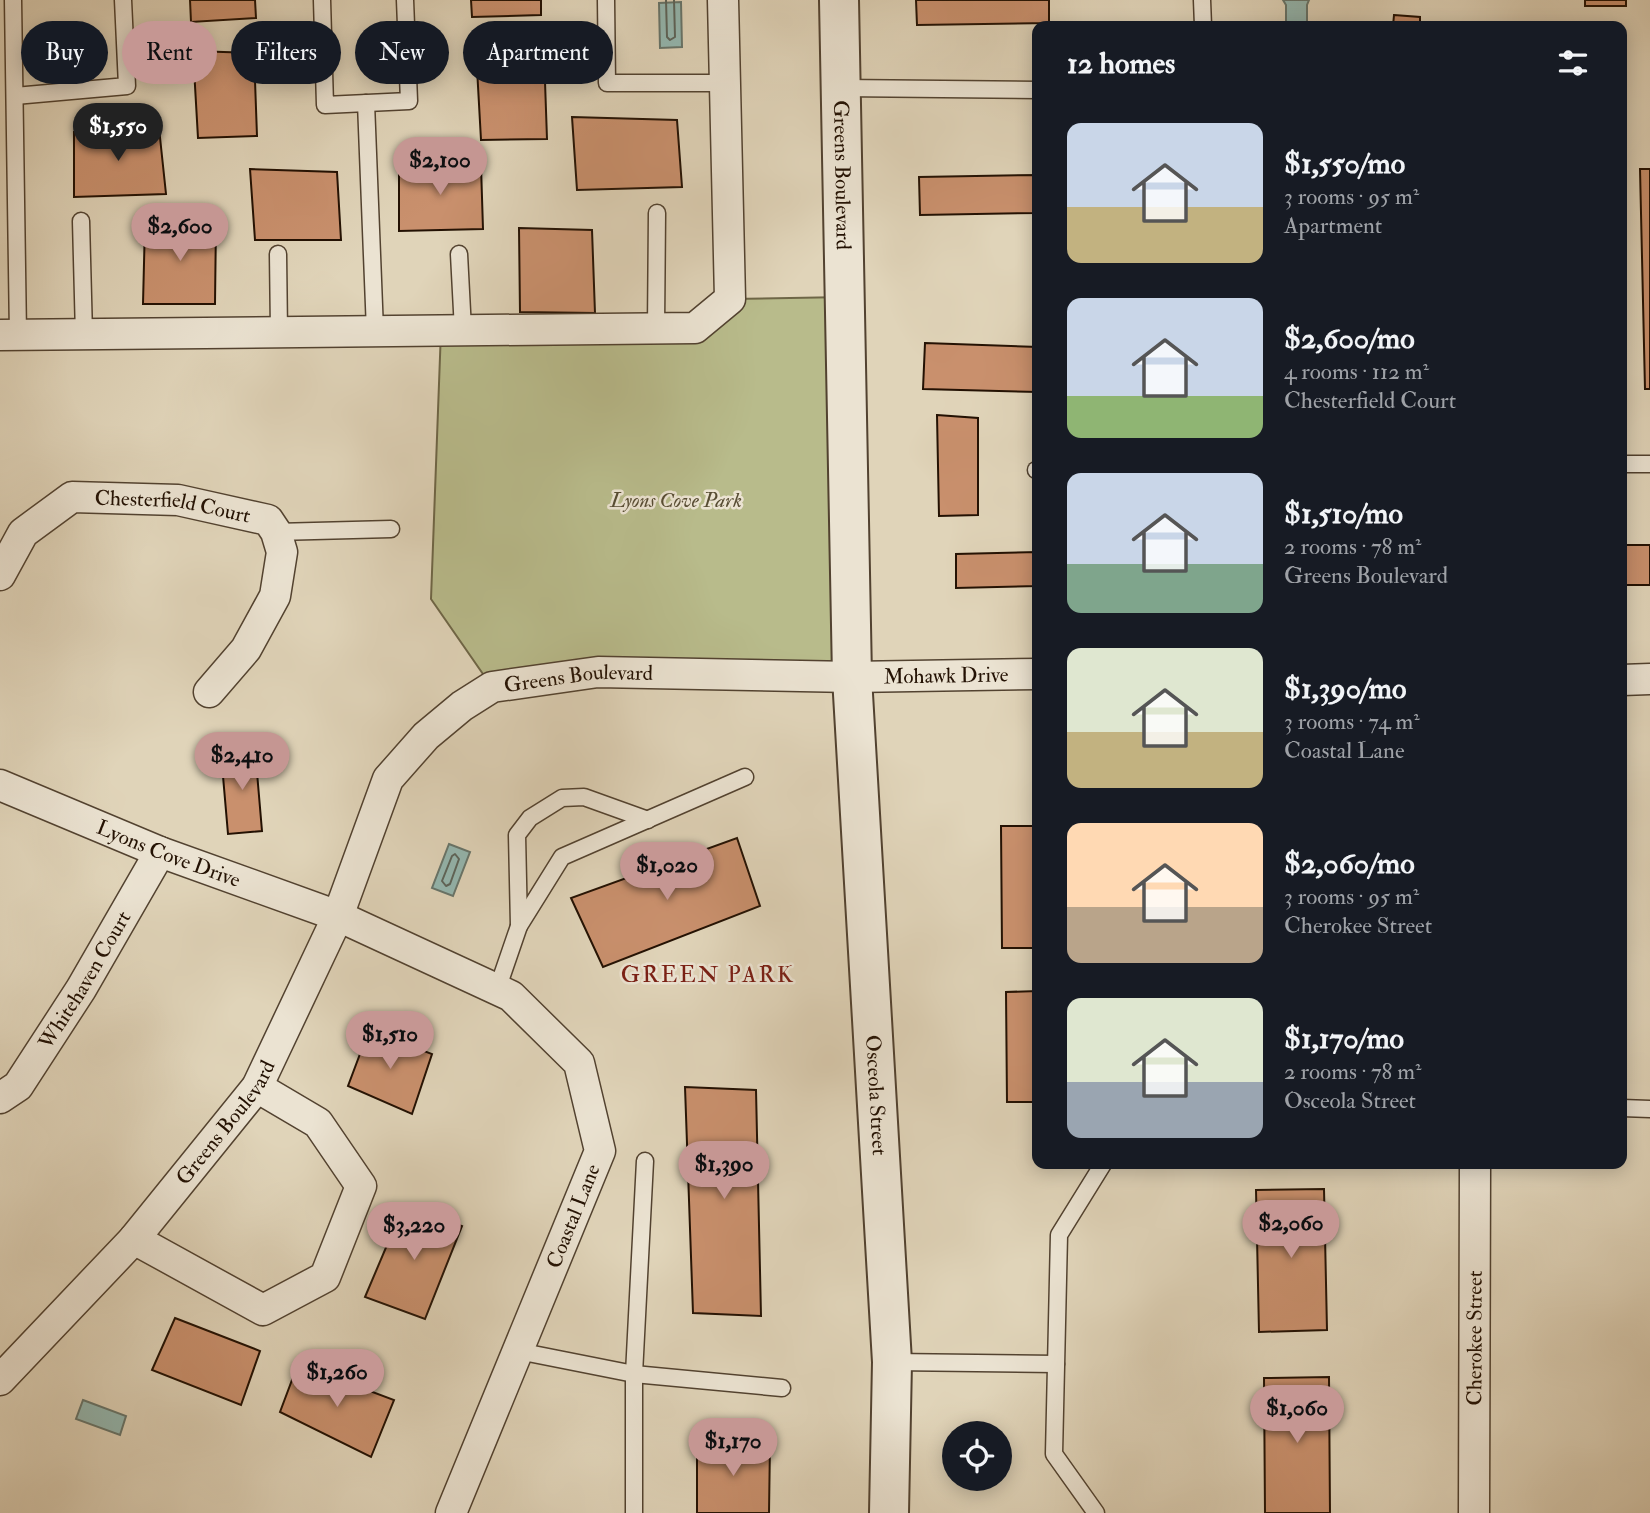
<!DOCTYPE html>
<meta charset="utf-8">
<style>
body{margin:0;font-family:"IM FELL Double Pica",serif;background:#242831;color:#f1f3f6;height:100vh;display:flex;flex-direction:column;font-size:26px;white-space:nowrap}
*{box-sizing:border-box;margin:0}
p{font-size:23px;color:#9ea1a6}
.icon{flex:none;width:38px;height:38px;fill:none;stroke:currentColor;stroke-width:2;stroke-linecap:round;stroke-linejoin:round}
.map{position:relative;flex:1;overflow:hidden}
.drawer{position:absolute;left:1032px;top:21px;width:595px;height:1148px;display:flex;flex-direction:column;background:#171b24;border-radius:14px;box-shadow:0 4px 18px #0003}
.drawer>*{flex:none}
.banner{position:absolute;left:21px;top:21px;width:665px;height:63px;display:flex;gap:14px}
.tools{position:absolute;left:942px;top:1421px;display:grid;gap:14px}
.tools a{display:grid;place-items:center;width:70px;height:70px;border-radius:50%;background:#171b24;box-shadow:0 4px 18px #0003;font-size:35px}
.price{position:absolute;translate:-50% -60px;padding:0 16px;border-radius:24px;background:#c59692;color:#111;font-size:23px;line-height:46px;filter:drop-shadow(0 2px 4px #0008)}
.price::after{content:'';position:absolute;left:50%;top:42px;width:21px;height:16px;margin-left:-10px;background:inherit;clip-path:polygon(0 0,100% 0,50% 100%)}
.price.on{background:#222;color:#fff}
ul{padding:0;list-style:none}
li{display:flex;align-items:center;gap:21px;height:175px;padding:0 35px}
li span{display:grid;place-items:center;flex:none;width:196px;height:140px;border-radius:14px;color:#555}
li>.icon{margin-inline-start:auto}
span .icon{width:84px;height:84px;fill:#fffc;stroke-width:1}
li b{font-size:30px}
h2{display:flex;justify-content:space-between;align-items:center;height:84px;padding:0 35px;font-size:30px}
.chip{padding:0 24px;border-radius:32px;background:#171b24;box-shadow:0 4px 18px #0003;font-size:24px;line-height:63px}
.chip.on{background:#c59692;color:#111}
.map>svg:first-child{display:block}
.green{fill:#b8bb8b;stroke:#6e6647;stroke-width:2}
.water{fill:#94b8b1;stroke:#67756b;stroke-width:2}
.lines{fill:none;stroke-linecap:round;stroke-linejoin:round}
.shore{stroke:#5c645a;stroke-width:2}
.building{fill:#c9906d;stroke:#231103;stroke-width:2}
.service-casing{stroke:#524230;stroke-width:19}
.minor-casing{stroke:#524230;stroke-width:33}
.tertiary-casing{stroke:#524230;stroke-width:42}
.service{stroke:#ebe3d2;stroke-width:16}
.minor{stroke:#ebe3d2;stroke-width:30}
.tertiary{stroke:#ebe3d2;stroke-width:38}
.labels{text-anchor:middle;stroke-width:5;stroke-linejoin:round;paint-order:stroke}
.street-label{font-size:21px;fill:#231103;stroke:#ebe3d2}
.park-label{font-size:21px;font-style:italic;fill:#574c33;stroke:#ebe3d2}
.neighbourhood-label{font-size:23px;letter-spacing:2px;fill:#7a1f14;stroke:#ebe3d2}
</style>
<div class="map">
<svg width="1650" height="1513" viewBox="0 0 1650 1513">
<rect width="100%" height="100%" fill="#e0d4b9"/>
<filter id="stains"><feTurbulence type="fractalNoise" baseFrequency=".00286" numOctaves="4"/><feColorMatrix values="0 0 0 0 .2 0 0 0 0 .09 0 0 0 0 .02 0 0 0 .5 -.17"/></filter>
<radialGradient id="worn" r=".72"><stop offset=".6" stop-color="#630" stop-opacity="0"/><stop offset="1" stop-color="#630" stop-opacity=".3"/></radialGradient>
<!-- green -->
<polygon class="green" points="845,297 852,677 492,687 431,599 441,330 695,328 730,299"/>
<!-- water -->
<g class="water">
<polygon points="1283,0 1309,0 1307,5 1307,26 1286,26 1286,5"/>
<polygon points="681,2 682,47 660,48 659,3"/>
<polygon points="449,844 470,852 453,896 432,888"/>
<polygon points="83,1400 126,1416 120,1435 76,1419"/>
</g>
<g class="lines">
<!-- shore -->
<g class="shore">
<polyline points="666,0 667,37 670,40 675,37 674,0"/>
<polygon points="455,854 459,859 450,884 446,886 442,881 452,856"/>
</g>
</g>
<!-- building -->
<g class="building">
<polygon points="190,0 255,0 256,18 191,22"/>
<polygon points="471,0 541,0 541,15 472,17"/>
<polygon points="916,0 1049,0 1049,23 917,25"/>
<rect x="1585" y="0" width="41" height="6"/>
<polygon points="1394,15 1420,17 1420,26 1393,26"/>
<polygon points="476,50 544,53 547,139 481,140"/>
<polygon points="193,51 254,53 257,136 198,138"/>
<polygon points="572,117 677,120 682,187 577,190"/>
<polygon points="159,128 166,194 74,197 74,132"/>
<polygon points="399,162 481,166 483,229 399,231"/>
<polygon points="250,169 337,172 341,240 255,240"/>
<polygon points="1640,169 1650,169 1650,389 1645,389"/>
<polygon points="1038,175 1038,213 920,215 919,177"/>
<polygon points="216,221 215,304 143,304 145,223"/>
<polygon points="519,228 592,230 595,313 520,312"/>
<polygon points="925,343 1038,347 1038,392 923,389"/>
<polygon points="937,415 978,418 978,515 939,516"/>
<rect x="1622" y="545" width="28" height="40"/>
<polygon points="1038,552 1038,586 956,588 956,554"/>
<polygon points="255,749 262,831 228,834 221,753"/>
<polygon points="1001,826 1038,826 1038,948 1002,948"/>
<polygon points="737,838 760,906 603,967 571,898"/>
<polygon points="1038,991 1038,1102 1007,1102 1006,992"/>
<polygon points="369,1030 432,1054 412,1114 348,1086"/>
<polygon points="685,1087 756,1090 761,1316 693,1313"/>
<polygon points="1324,1189 1327,1330 1259,1332 1256,1190"/>
<polygon points="404,1205 462,1226 425,1319 365,1297"/>
<polygon points="175,1318 260,1351 241,1405 152,1370"/>
<polygon points="298,1364 394,1400 371,1457 280,1412"/>
<polygon points="1329,1377 1330,1513 1265,1513 1264,1378"/>
<polygon points="697,1443 770,1443 769,1513 697,1513"/>
</g>
<g class="lines">
<defs>
<g id="service">
<polyline points="13,0 18,335"/>
<polyline points="322,0 325,105 409,101 405,0"/>
<polyline points="606,0 607,83 725,83"/>
<polyline points="1202,0 1203,26"/>
<polyline points="841,88 1038,90"/>
<polyline points="15,96 127,86 123,0"/>
<polyline points="366,103 375,331"/>
<polyline points="81,221 84,335"/>
<polyline points="278,254 279,332"/>
<polyline points="459,254 463,330"/>
<polyline points="656,328 657,213"/>
<polyline points="1622,464 1650,464"/>
<polyline points="1036,470 1038,470"/>
<polyline points="276,532 391,529"/>
<polyline points="519,926 517,835 530,818 562,798 584,797 648,820"/>
<polyline points="497,990 519,926 562,857 745,777"/>
<polyline points="1622,1108 1650,1109"/>
<polyline points="518,1351 634,1374 782,1388"/>
<polyline points="892,1362 1056,1364"/>
<polyline points="634,1513 634,1374 645,1161"/>
<polyline points="1096,1513 1054,1454 1059,1235 1103,1164"/>
</g>
<g id="minor">
<polyline points="0,335 695,328 730,299 723,0"/>
<path id="s1" d="M0,575L23,533L72,497L178,500L268,520L276,532L282,552L275,596L246,649L209,692"/>
<polyline points="1622,680 1650,679"/>
<path id="s2" d="M0,785L160,852L338,916L511,996L579,1063L600,1151L451,1513"/>
<path id="s3" d="M0,1098L18,1086L81,989L160,852"/>
<polyline points="134,1239 263,1310 325,1277 361,1186 318,1123 257,1087"/>
<path id="s4" d="M0,1380L134,1239L257,1087L338,916L388,779L426,736L462,706L492,687L598,672L852,677L1038,674"/>
<path id="s5" d="M1474,1513L1475,1164"/>
</g>
<g id="tertiary">
<path id="s6" d="M839,0L852,677L892,1362L889,1513"/>
</g>
</defs>
<!-- service casing -->
<use href="#service" class="service-casing"/>
<!-- minor casing -->
<use href="#minor" class="minor-casing"/>
<!-- tertiary casing -->
<use href="#tertiary" class="tertiary-casing"/>
<!-- service -->
<use href="#service" class="service"/>
<!-- minor -->
<use href="#minor" class="minor"/>
<!-- tertiary -->
<use href="#tertiary" class="tertiary"/>
</g>
<g class="labels">
<!-- street labels -->
<g class="street-label">
<text dy="7" stroke="none"><textPath href="#s6" startOffset="175">Greens Boulevard</textPath></text>
<text dy="7" stroke="none"><textPath href="#s1" startOffset="210">Chesterfield Court</textPath></text>
<text dy="7" stroke="none"><textPath href="#s4" startOffset="1320">Mohawk Drive</textPath></text>
<text dy="7" stroke="none"><textPath href="#s4" startOffset="952">Greens Boulevard</textPath></text>
<text dy="7" stroke="none"><textPath href="#s2" startOffset="182">Lyons Cove Drive</textPath></text>
<text dy="7" stroke="none"><textPath href="#s3" startOffset="147">Whitehaven Court</textPath></text>
<text dy="7" stroke="none"><textPath href="#s6" startOffset="1096">Osceola Street</textPath></text>
<text dy="7" stroke="none"><textPath href="#s4" startOffset="343">Greens Boulevard</textPath></text>
<text transform="translate(573 1216) rotate(-68)" y="7">Coastal Lane</text>
<text dy="7" stroke="none"><textPath href="#s5" startOffset="175">Cherokee Street</textPath></text>
</g>
<!-- park labels -->
<g class="park-label">
<text x="676" y="507">Lyons Cove Park</text>
</g>
<!-- neighbourhood labels -->
<g class="neighbourhood-label">
<text x="708" y="982">GREEN PARK</text>
</g>
</g>
<rect width="100%" height="100%" filter="url(#stains)"/>
<rect width="100%" height="100%" fill="url(#worn)"/>
</svg>
<div class="tools">
<a><svg class="icon" aria-label="locate" viewBox="0 0 24 24"><circle cx="12" cy="12" r="6"/><path d="M12 2v4M12 18v4M2 12h4M18 12h4"/></svg></a>
</div>
<b class="price on" style="left:118px;top:163px">$1,550</b>
<b class="price" style="left:440px;top:197px">$2,100</b>
<b class="price" style="left:180px;top:263px">$2,600</b>
<b class="price" style="left:242px;top:792px">$2,410</b>
<b class="price" style="left:667px;top:902px">$1,020</b>
<b class="price" style="left:390px;top:1071px">$1,510</b>
<b class="price" style="left:724px;top:1201px">$1,390</b>
<b class="price" style="left:1291px;top:1260px">$2,060</b>
<b class="price" style="left:414px;top:1262px">$3,220</b>
<b class="price" style="left:337px;top:1409px">$1,260</b>
<b class="price" style="left:1297px;top:1445px">$1,060</b>
<b class="price" style="left:733px;top:1478px">$1,170</b>
<div class="banner">
<a class="chip">Buy</a>
<a class="chip on">Rent</a>
<a class="chip">Filters</a>
<a class="chip">New</a>
<a class="chip">Apartment</a>
</div>
<section class="drawer">
<h2>12 homes<svg class="icon" aria-label="filters" viewBox="0 0 24 24"><path d="M4 7h16M4 17h16"/><circle cx="9" cy="7" r="2"/><circle cx="15" cy="17" r="2"/></svg></h2>
<ul>
<li><span style="background:linear-gradient(#c9d6e8 60%,#c2b280 0)"><svg class="icon" aria-label="home" viewBox="0 0 24 24"><path d="M3 11l9-7 9 7M6 9v11h12V9"/></svg></span><div><b>$1,550/mo</b><p>3 rooms · 95 m²</p><p>Apartment</p></div></li>
<li><span style="background:linear-gradient(#c9d6e8 70%,#8fb573 0)"><svg class="icon" aria-label="home" viewBox="0 0 24 24"><path d="M3 11l9-7 9 7M6 9v11h12V9"/></svg></span><div><b>$2,600/mo</b><p>4 rooms · 112 m²</p><p>Chesterfield Court</p></div></li>
<li><span style="background:linear-gradient(#c9d6e8 65%,#7fa58c 0)"><svg class="icon" aria-label="home" viewBox="0 0 24 24"><path d="M3 11l9-7 9 7M6 9v11h12V9"/></svg></span><div><b>$1,510/mo</b><p>2 rooms · 78 m²</p><p>Greens Boulevard</p></div></li>
<li><span style="background:linear-gradient(#dfe7d0 60%,#c2b280 0)"><svg class="icon" aria-label="home" viewBox="0 0 24 24"><path d="M3 11l9-7 9 7M6 9v11h12V9"/></svg></span><div><b>$1,390/mo</b><p>3 rooms · 74 m²</p><p>Coastal Lane</p></div></li>
<li><span style="background:linear-gradient(#ffd9b3 60%,#b9a48a 0)"><svg class="icon" aria-label="home" viewBox="0 0 24 24"><path d="M3 11l9-7 9 7M6 9v11h12V9"/></svg></span><div><b>$2,060/mo</b><p>3 rooms · 95 m²</p><p>Cherokee Street</p></div></li>
<li><span style="background:linear-gradient(#dfe7d0 60%,#9aa5b1 0)"><svg class="icon" aria-label="home" viewBox="0 0 24 24"><path d="M3 11l9-7 9 7M6 9v11h12V9"/></svg></span><div><b>$1,170/mo</b><p>2 rooms · 78 m²</p><p>Osceola Street</p></div></li>
</ul>
</section>
</div>
